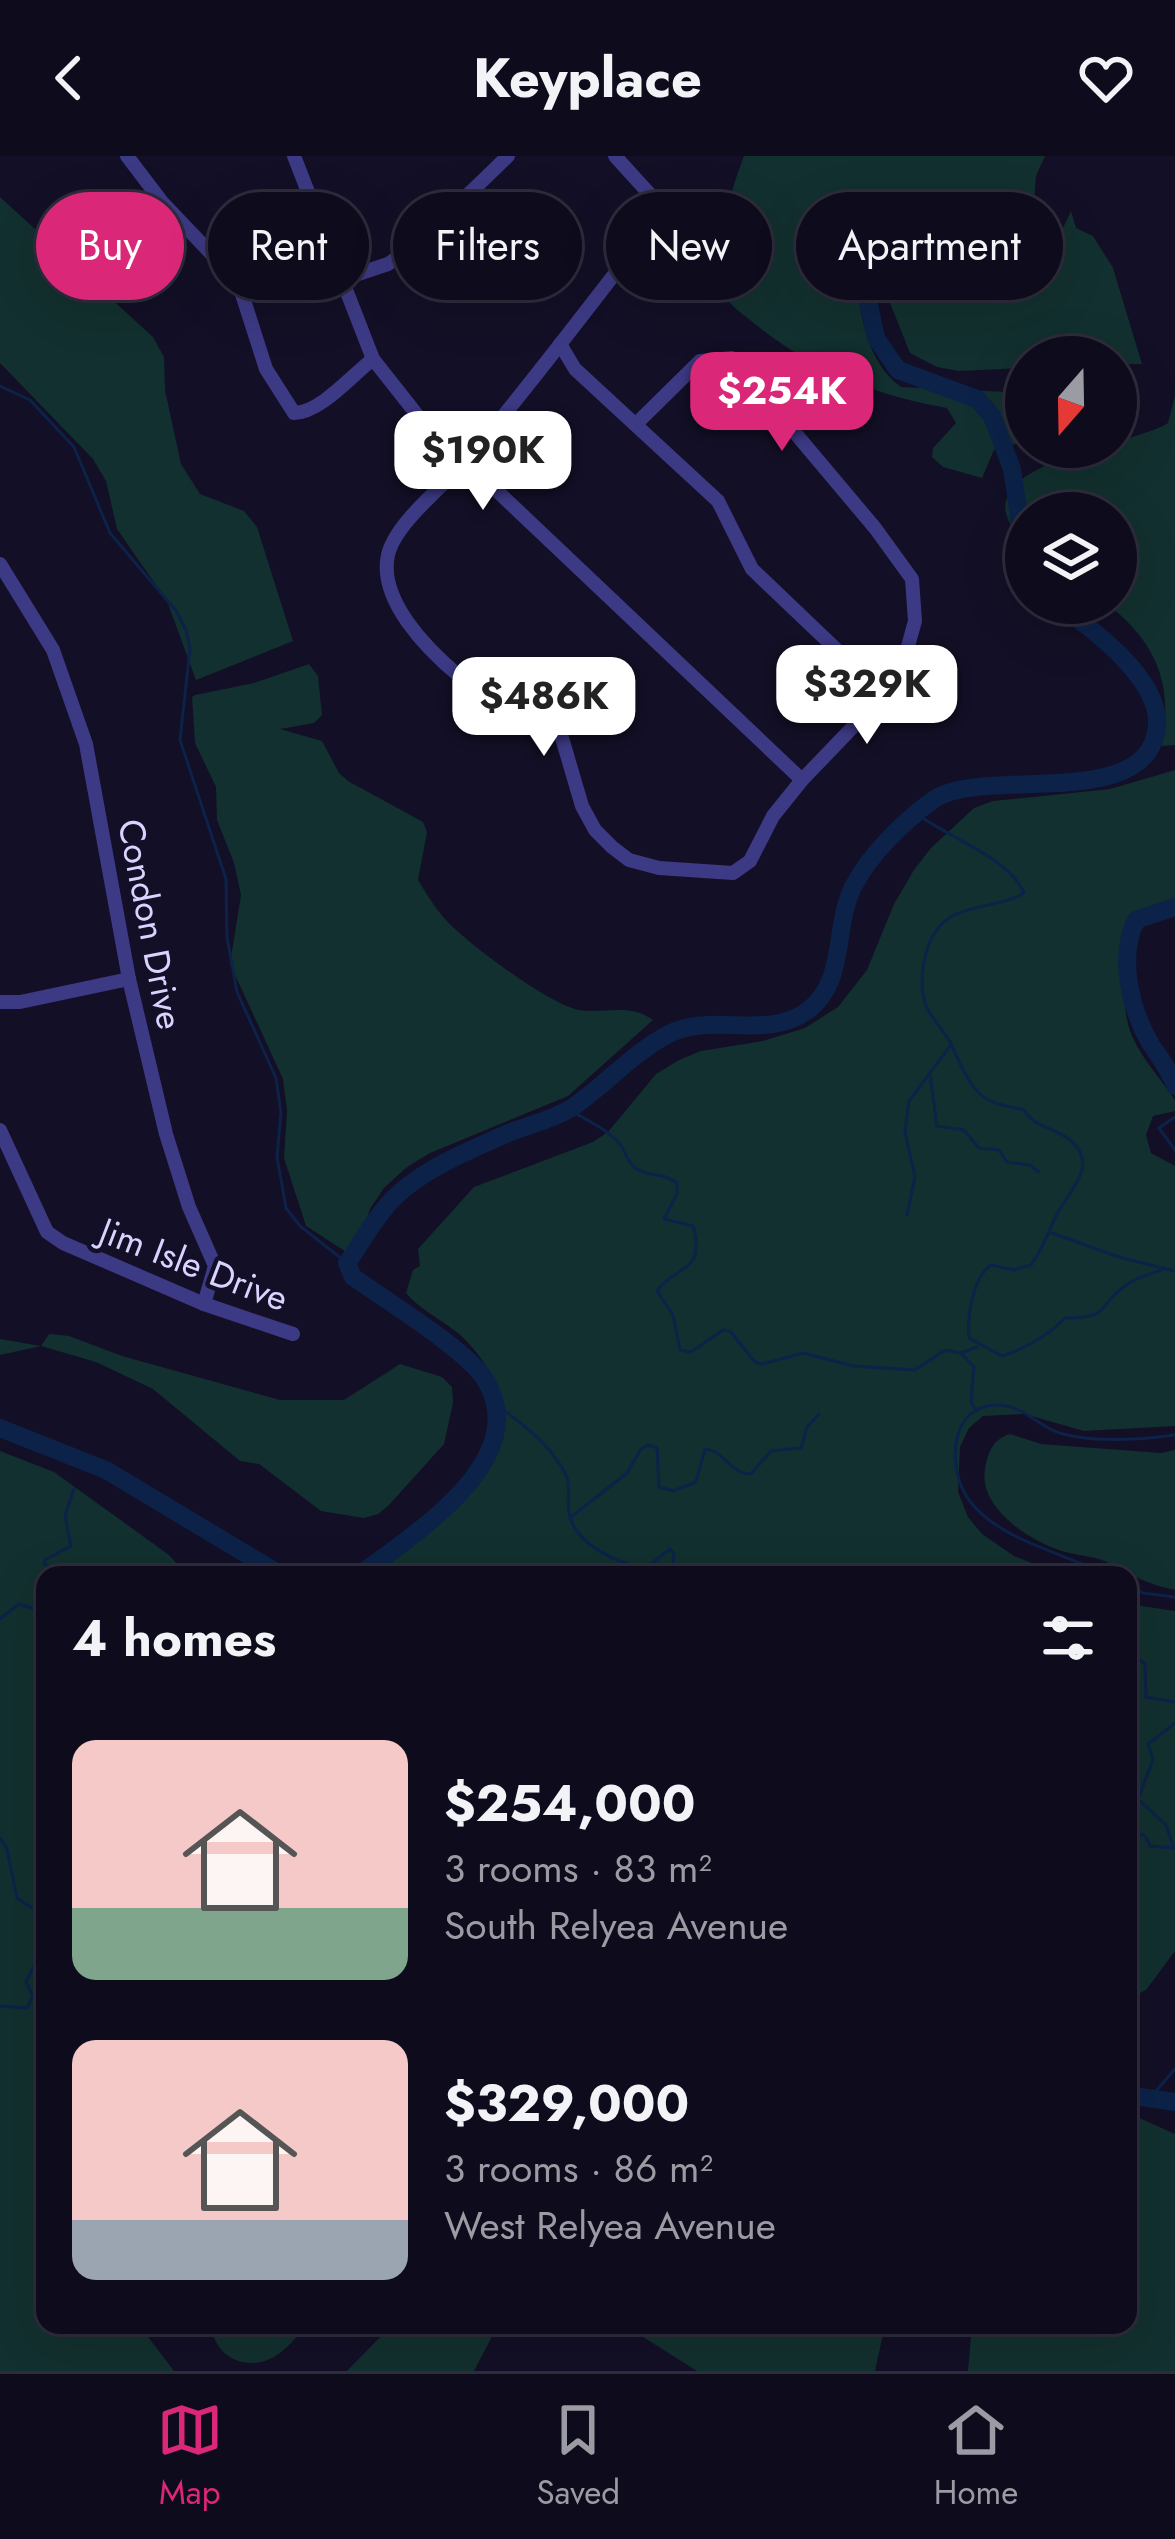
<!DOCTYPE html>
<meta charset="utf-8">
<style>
body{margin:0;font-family:Jost,sans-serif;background:#171425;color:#f1f3f6;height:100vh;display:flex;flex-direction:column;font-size:45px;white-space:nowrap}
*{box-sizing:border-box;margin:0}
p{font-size:39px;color:#9b9ba3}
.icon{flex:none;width:66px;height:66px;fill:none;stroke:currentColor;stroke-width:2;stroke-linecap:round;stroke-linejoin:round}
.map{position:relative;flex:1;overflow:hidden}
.panel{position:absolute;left:36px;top:1410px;width:1101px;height:768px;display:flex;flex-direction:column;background:#0e0b1c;border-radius:24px;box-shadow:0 12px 48px #0002,0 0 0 3px #2e2b3b}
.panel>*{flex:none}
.banner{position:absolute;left:36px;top:36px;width:1104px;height:108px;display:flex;gap:24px}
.needle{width:78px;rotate:200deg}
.controls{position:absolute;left:1005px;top:180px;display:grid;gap:24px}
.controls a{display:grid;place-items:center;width:132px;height:132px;border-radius:50%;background:#0e0b1c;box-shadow:0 12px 48px #0002,0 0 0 3px #2e2b3b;font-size:60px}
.price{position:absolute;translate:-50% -102px;padding:0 27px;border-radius:24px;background:#fff;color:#222;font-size:39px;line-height:78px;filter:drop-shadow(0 3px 6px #0008)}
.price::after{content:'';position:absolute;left:50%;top:72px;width:36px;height:27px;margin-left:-18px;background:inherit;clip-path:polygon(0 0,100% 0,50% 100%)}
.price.current{background:#db2777;color:#fff}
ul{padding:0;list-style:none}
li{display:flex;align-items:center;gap:36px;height:300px;padding:0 36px}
li span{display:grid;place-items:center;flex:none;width:336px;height:240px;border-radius:24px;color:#555}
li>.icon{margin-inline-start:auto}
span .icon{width:144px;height:144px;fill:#fffc;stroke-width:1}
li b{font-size:51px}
h2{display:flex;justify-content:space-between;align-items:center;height:144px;padding:0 36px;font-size:51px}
.chip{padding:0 42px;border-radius:54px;background:#0e0b1c;box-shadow:0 12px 48px #0002,0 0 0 3px #2e2b3b;font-size:42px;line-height:108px}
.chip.current{background:#db2777;color:#fff}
header{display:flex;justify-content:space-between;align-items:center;height:156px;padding:0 36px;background:#0e0b1c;font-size:54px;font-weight:700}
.menu{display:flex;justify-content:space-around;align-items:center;height:168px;border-top:3px solid #2e2b3b;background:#0e0b1c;font-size:33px;color:#9b9ba3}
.menu a{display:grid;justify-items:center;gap:6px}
.menu .current{color:#db2777}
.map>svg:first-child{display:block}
.green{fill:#12302f}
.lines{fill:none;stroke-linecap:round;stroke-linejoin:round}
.stream{stroke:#0c2248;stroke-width:3}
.river{stroke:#0c2248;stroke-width:18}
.minor{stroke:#3d3a85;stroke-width:14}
.labels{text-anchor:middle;stroke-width:9;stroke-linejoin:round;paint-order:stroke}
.street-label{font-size:36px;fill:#d9d4ff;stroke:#130f26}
</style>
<header><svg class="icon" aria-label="back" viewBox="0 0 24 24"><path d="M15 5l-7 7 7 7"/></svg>Keyplace<svg class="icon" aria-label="heart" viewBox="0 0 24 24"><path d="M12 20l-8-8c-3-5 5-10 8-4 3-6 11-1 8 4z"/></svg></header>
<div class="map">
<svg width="1175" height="2215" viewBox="0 0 1175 2215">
<rect width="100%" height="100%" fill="#130f26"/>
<!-- green -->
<g class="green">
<path d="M744,0H1045L1036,20L1033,58L989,72L945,56L880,71L859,82L852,92C860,141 859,200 901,231L1026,237V285L994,294L982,322L943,311L932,301L933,292L956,267L947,252C876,240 811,214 755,168C744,159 728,149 723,136C710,101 731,34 744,0Z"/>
<polygon points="0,41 153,181 164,201 165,234 181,308 200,338 244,355 257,371 293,485 196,524 167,445 117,373 106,325 93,303 0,207"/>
<polygon points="1071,55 1076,72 1093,80 1113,112 1142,208 1116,208 1116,201 1026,201 1026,212 959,215 937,211 910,197 884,132 894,106 918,92 1023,101 1062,74"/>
<path d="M1175,240V589L1162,590C1173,527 1157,487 1106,447H1116V357H1026V387C944,309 1129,292 1168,267Z"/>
<path d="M309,508L318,520L322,559L314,567L280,573L322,585L339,617L348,625L423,666L427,676L418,724C426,737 435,752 445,763C465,786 550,849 579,854C605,858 629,847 653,864L568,940L430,997L407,1011L384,1032L370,1053L354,1101L306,1070L284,1002L287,955L283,923L230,808L241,739L234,707L217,664L216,631L195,587L192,541L195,539L254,527Z"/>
<path d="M1175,614V747C1127,760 1115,840 1132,880C1142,903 1161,923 1175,944V955L1153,960L1146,979L1151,997L1175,1010V1270L1084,1275L1024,1258L983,1260L969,1272L960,1291L958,1336L968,1361L982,1378L1014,1400L1062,1419H380L379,1406C430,1338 556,1288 471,1190C453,1168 425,1159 406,1137L413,1114L420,1110L418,1093L474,1031L593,986L608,976L656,918L679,904L701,895L763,885L805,872L838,851L867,814L894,748L914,714L931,692L974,652L993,645L1110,633Z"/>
<polygon points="49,1178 69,1180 122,1200 280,1244 344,1244 400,1208 442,1221 452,1231 453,1247 444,1288 389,1349 378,1358 364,1362 321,1355 259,1308 240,1305 153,1233 96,1206 41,1190 0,1199 0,1183 41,1190"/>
<path d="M1010,1278L1041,1288L1161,1297L1175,1294V1434C1148,1429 1130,1418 1107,1406C1091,1399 1076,1400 1062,1395C1029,1385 978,1351 985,1313C988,1296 993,1283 1010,1278Z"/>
<polygon points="0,1295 54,1316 169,1399 187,1419 45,1419 45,2169 139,2169 174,2215 0,2215"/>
<polygon points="1128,1448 1175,1455 1175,1795 1146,1834 1128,1843"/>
<polygon points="1128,1957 1175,1978 1175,2215 968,2215 972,2169 1128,2169"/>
<path d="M211,2169H308C297,2180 284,2197 270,2203C242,2215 214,2199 211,2169Z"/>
<polygon points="392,2169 498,2169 474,2215 347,2215"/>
<polygon points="624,2169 885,2169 875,2215 697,2215"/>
</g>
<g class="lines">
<!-- stream -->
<g class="stream">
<polyline points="0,230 30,244 74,291 110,377 177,456 186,474 190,493 180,584 226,723 227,781 237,836 276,922 281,957 277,1001 286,1052 300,1070 347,1107"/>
<path d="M917,658C947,681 1010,702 1024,737C998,753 959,747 939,771C923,790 917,829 927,852C933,865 946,876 952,890C960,907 967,925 980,938C991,949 1009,950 1024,954C1035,972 1054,971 1070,984C1100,1009 1069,1035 1057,1058C1048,1075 1043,1093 1031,1109L1014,1114L991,1109C973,1121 967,1160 969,1182L1002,1200C1026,1192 1047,1181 1065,1162C1114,1162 1096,1148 1129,1127C1140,1120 1154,1118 1165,1112"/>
<polyline points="930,918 937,970 964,974 979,992 999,994 1007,1006 1030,1009 1039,1016"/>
<path d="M569,954C585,963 605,972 618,986C627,995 626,1009 641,1015C654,1021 664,1017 677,1027V1038L664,1063L693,1070C706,1117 677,1108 657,1135L673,1159L680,1194L691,1196L723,1174L730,1175L755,1206L762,1208L803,1197L853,1210L915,1214L945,1194L961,1197L977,1191"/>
<polyline points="1175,961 1159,972 1175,994"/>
<polyline points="907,1059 915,1020 905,976 909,945 950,890"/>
<polyline points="1052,1077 1119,1101 1174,1115"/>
<polyline points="962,1198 974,1211 971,1245 976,1255"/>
<path d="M497,1250C523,1267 548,1287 564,1315C573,1330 565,1346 570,1361C578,1390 619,1408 646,1412L670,1393L674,1397L672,1419"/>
<path d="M570,1362L627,1317L641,1293L648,1289L657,1292L659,1331L673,1335L696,1326L705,1293C724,1294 730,1318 751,1318L771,1295L801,1292L807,1271L819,1258"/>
<polyline points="63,1419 44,1408 45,1404 71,1390 65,1360 74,1333"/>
<path d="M1108,1419C1066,1398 998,1384 969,1344C947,1314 948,1250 996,1249C1023,1248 1039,1272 1063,1278C1099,1287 1139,1284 1175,1279"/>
<polyline points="1128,1429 1143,1437 1175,1441"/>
<polyline points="0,1463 19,1448 45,1456"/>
<polyline points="1128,1503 1135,1500 1145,1508 1146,1541 1175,1546"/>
<polyline points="1128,1673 1145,1680 1150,1690 1173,1692"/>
<polyline points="0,1682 7,1693 17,1742 33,1753 45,1775"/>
<polyline points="1174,1692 1166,1669 1138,1643 1153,1604 1148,1588 1175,1567"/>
<polyline points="0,1850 27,1852 33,1840 26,1826 45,1788"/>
<polyline points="1150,1942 1175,1913"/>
</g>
<!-- river -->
<g class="river">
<polyline points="868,85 865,130 876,182 898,214 977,243 992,260 1012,313 1026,406"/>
<path d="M1175,751L1136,764C1118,801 1130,852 1150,887C1159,901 1170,914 1175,930"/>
<polyline points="0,1272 106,1314 281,1419"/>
<path d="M359,1419C412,1379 537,1303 484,1222C465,1193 384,1143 353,1121L347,1107C362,1086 377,1058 395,1041C423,1013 470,994 506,978C527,969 553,964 573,951C605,929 633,897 667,879C711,855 765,885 807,855C847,826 833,771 853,731C870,698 903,666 933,644C982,609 1151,658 1157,569C1160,522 1090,471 1056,447"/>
<polyline points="1128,1939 1175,1946"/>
</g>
<!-- minor -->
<g class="minor">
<path d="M127,0L162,46L224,111L242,138L266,213L294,257C320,257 351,220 373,203"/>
<polyline points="294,0 373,203 418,260 802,624"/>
<polyline points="615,0 655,44"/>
<polyline points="224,111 322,74"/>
<path d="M617,115C567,179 517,246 463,308C442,331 395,368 388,399C378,444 427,493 459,520C488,544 527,545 557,565L582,650L595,674L612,691L629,704L659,712L733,717L750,705L773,660L802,624L899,523L915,465L912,423L875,372L732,202L700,205L636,268"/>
<polyline points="340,124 388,108 415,90 508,0"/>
<polyline points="560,188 575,213 718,345 752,413 883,538"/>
<polyline points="0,408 53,494 86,588 129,823 166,978 189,1051 215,1110 204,1148"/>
<polyline points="0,846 20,846 129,823"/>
<polyline points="0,974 47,1076 63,1087 204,1148 293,1178"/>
</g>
</g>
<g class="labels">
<!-- street labels -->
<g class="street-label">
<text transform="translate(151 768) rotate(79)" y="13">Condon Drive</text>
<text transform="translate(194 1108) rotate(21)" y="13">Jim Isle Drive</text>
</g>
</g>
</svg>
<div class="controls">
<a><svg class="needle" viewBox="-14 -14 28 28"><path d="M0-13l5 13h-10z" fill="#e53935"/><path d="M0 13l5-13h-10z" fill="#9b9ba3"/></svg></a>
<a><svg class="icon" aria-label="layers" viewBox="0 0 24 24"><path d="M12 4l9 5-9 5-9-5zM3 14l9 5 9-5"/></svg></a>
</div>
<b class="price current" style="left:782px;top:298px">$254K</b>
<b class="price" style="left:483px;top:357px">$190K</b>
<b class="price" style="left:867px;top:591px">$329K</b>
<b class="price" style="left:544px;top:603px">$486K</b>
<div class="banner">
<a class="chip current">Buy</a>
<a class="chip">Rent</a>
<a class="chip">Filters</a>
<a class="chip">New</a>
<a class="chip">Apartment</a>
</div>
<section class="panel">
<h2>4 homes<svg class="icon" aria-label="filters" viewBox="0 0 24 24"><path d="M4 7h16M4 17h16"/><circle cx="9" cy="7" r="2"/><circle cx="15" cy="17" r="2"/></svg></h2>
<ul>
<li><span style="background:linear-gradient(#f6c9c9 70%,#7fa58c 0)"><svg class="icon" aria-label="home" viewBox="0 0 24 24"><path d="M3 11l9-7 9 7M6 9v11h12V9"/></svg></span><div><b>$254,000</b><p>3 rooms · 83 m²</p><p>South Relyea Avenue</p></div></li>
<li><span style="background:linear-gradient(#f6c9c9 75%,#9aa5b1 0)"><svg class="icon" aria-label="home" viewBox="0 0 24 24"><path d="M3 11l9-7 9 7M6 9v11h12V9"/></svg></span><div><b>$329,000</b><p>3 rooms · 86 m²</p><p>West Relyea Avenue</p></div></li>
</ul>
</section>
</div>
<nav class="menu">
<a class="current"><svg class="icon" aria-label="map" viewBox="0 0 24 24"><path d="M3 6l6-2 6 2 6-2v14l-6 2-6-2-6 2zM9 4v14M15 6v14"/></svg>Map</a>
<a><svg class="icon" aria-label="saved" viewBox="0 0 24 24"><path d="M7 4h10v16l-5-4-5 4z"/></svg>Saved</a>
<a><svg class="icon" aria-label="home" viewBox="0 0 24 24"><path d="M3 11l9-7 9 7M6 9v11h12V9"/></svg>Home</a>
</nav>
